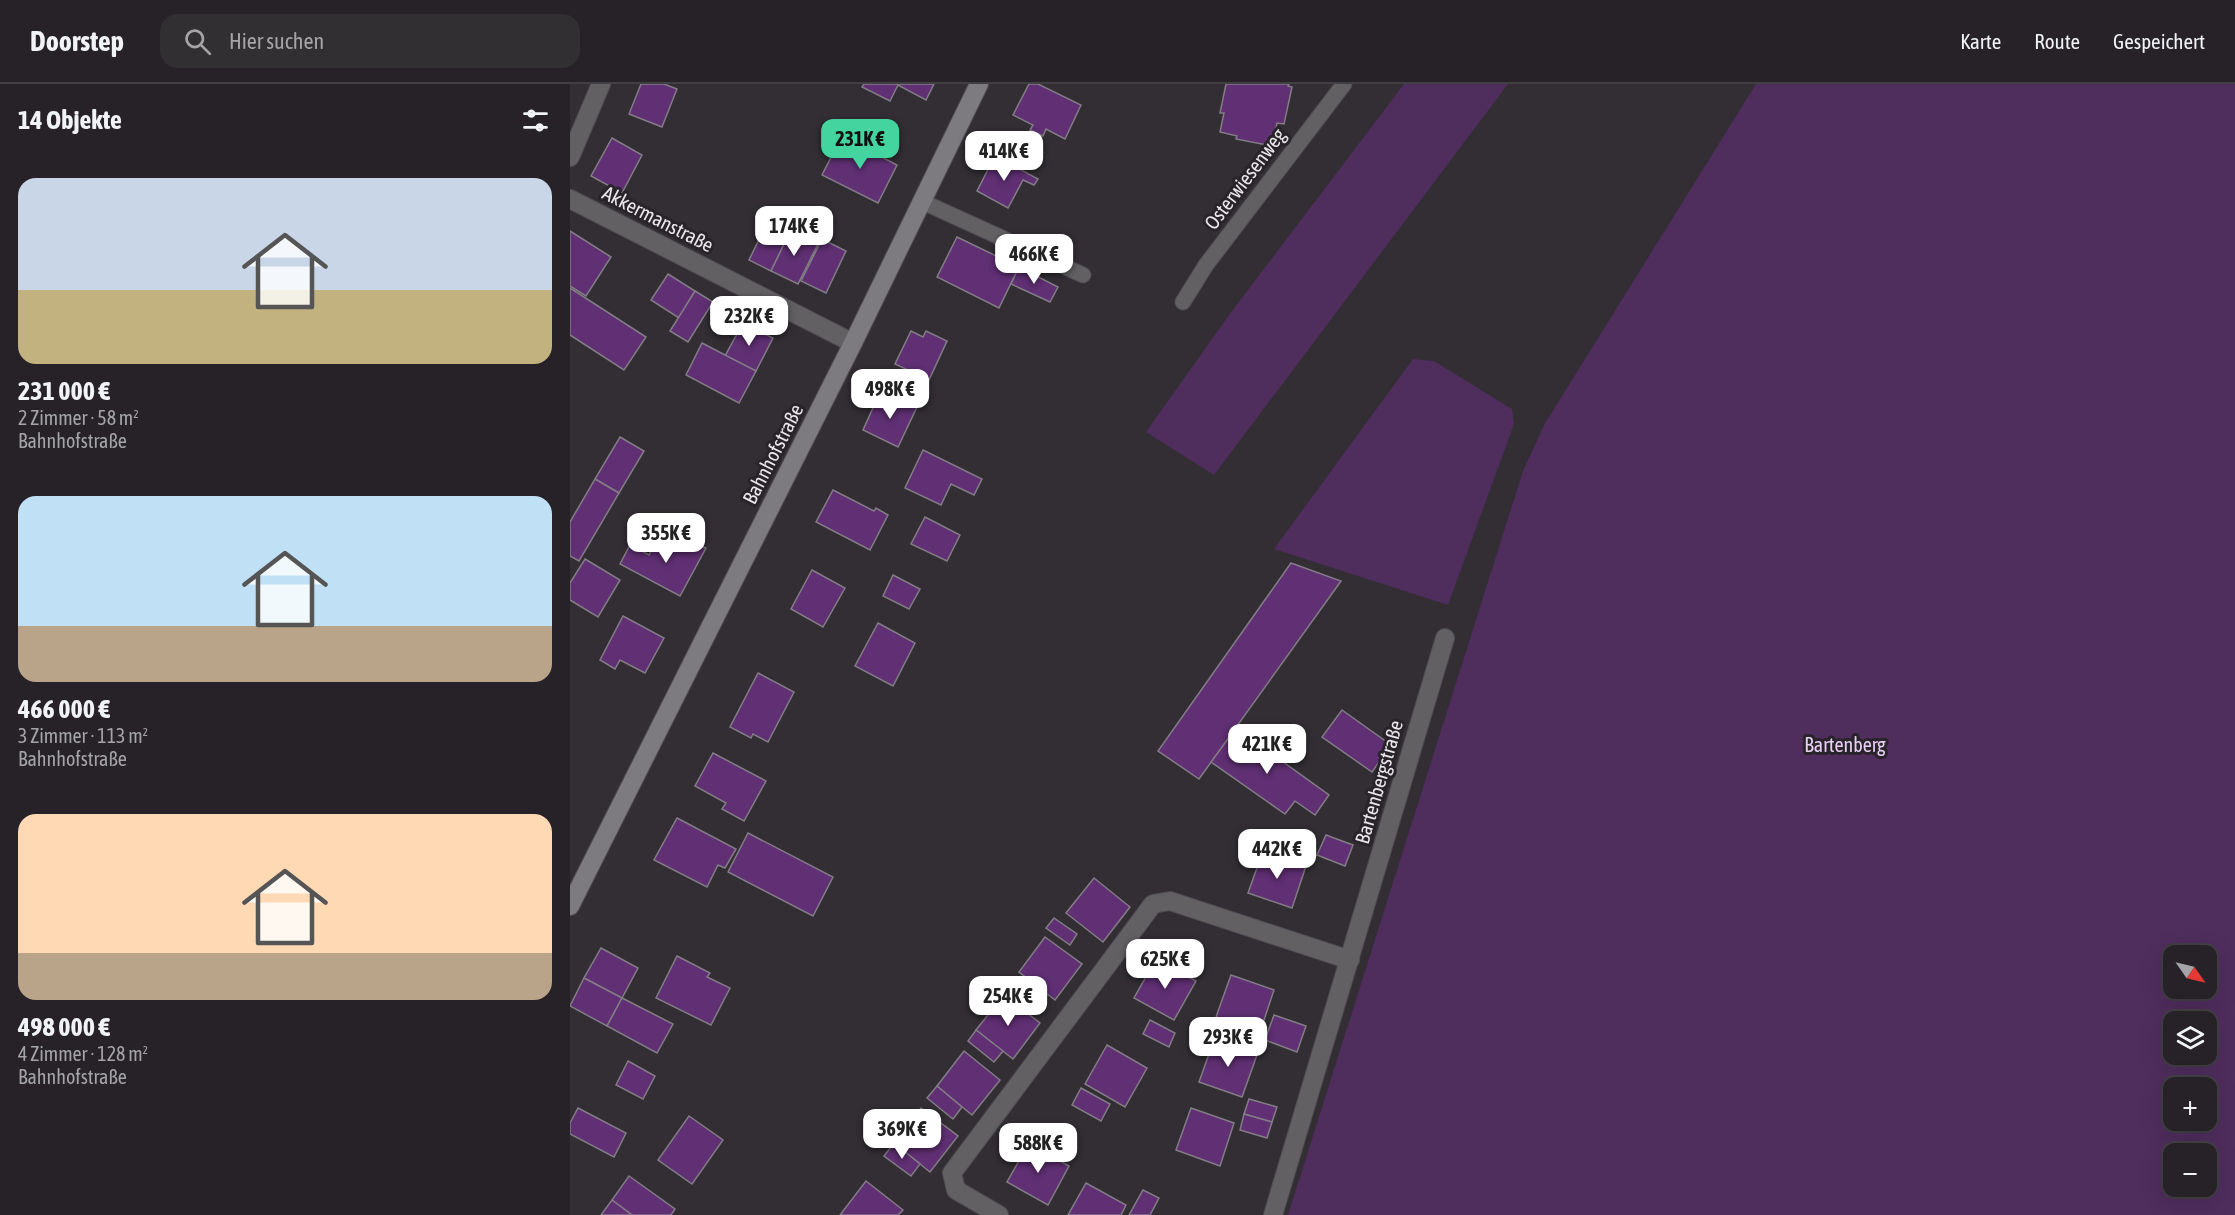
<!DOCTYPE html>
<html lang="de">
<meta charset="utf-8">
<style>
body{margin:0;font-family:"Asap Condensed",sans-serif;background:#322f33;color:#f1f3f6;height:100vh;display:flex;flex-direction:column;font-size:22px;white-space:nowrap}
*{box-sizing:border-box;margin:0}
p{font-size:20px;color:#a4a4a7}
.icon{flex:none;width:33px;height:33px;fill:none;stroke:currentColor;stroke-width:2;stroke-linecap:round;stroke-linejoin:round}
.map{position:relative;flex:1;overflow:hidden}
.details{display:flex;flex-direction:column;background:#262227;width:570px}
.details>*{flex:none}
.needle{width:39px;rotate:124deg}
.buttons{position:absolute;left:1593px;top:861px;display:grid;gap:12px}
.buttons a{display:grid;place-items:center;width:54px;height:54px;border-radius:12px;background:#262227;box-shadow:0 6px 24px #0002,0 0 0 2px #423f44;font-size:30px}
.price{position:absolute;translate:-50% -51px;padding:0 14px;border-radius:12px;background:#fff;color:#222;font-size:20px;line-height:39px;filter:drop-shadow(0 2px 3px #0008)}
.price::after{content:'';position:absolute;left:50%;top:36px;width:18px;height:14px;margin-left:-9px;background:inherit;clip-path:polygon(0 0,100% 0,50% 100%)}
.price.active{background:#43d4a0;color:#111}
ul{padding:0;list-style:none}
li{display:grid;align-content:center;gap:12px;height:318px;padding:0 18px}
li span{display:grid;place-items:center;height:186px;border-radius:18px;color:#555}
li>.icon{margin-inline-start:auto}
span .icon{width:108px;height:108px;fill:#fffc;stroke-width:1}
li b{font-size:26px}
h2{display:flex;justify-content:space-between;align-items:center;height:72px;padding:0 18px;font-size:26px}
header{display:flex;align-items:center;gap:36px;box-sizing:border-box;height:84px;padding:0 30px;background:#262227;border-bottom:2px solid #423f44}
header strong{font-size:28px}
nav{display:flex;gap:33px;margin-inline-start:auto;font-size:21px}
.search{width:420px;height:54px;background:#322f33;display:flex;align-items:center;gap:15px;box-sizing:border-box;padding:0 21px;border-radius:18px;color:#a4a4a7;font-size:22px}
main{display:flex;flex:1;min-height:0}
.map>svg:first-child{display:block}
.green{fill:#4f2d5d;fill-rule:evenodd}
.building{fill:#602f74;stroke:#827d85;stroke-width:1.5}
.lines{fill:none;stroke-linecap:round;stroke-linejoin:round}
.lane-casing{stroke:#4f4c51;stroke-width:17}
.street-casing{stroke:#4f4c51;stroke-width:20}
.secondary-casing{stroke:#4f4c51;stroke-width:20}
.lane{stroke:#626063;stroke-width:15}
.street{stroke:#626063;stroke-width:18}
.secondary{stroke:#7e7b80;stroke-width:18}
.labels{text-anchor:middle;stroke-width:6;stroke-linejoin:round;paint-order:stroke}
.street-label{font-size:20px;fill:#eae7eb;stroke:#28242a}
.park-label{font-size:20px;fill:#e9cef6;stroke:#28242a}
</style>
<header>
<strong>Doorstep</strong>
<div class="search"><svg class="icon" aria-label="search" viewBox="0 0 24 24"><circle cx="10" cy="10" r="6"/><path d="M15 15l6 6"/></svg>Hier suchen</div>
<nav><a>Karte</a><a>Route</a><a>Gespeichert</a></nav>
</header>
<main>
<section class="details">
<h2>14 Objekte<svg class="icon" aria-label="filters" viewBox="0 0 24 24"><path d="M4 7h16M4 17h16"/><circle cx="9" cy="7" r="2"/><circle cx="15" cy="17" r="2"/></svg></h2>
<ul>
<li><span style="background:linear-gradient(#c9d6e8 60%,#c2b280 0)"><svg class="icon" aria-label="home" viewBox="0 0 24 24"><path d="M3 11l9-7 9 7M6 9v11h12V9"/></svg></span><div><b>231 000 €</b><p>2 Zimmer · 58 m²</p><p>Bahnhofstraße</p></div></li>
<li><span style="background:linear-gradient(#bfe0f5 70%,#b9a48a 0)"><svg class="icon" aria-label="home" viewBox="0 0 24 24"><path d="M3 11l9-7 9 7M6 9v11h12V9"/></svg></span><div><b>466 000 €</b><p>3 Zimmer · 113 m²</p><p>Bahnhofstraße</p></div></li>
<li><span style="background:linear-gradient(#ffd9b3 75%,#b9a48a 0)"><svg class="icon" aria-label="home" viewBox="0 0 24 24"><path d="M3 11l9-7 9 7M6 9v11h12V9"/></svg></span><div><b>498 000 €</b><p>4 Zimmer · 128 m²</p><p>Bahnhofstraße</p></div></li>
</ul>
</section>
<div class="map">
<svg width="1665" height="1131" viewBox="0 0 1665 1131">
<rect width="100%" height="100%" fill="#322e34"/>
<!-- green -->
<g class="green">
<polygon points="834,0 938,0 644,391 576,348 659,231"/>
<path d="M1186,0H1665V1131H718L953,387L974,341ZM1604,872H1636V904H1604ZM1604,938H1636V970H1604ZM1604,1004H1636V1036H1604ZM1604,1070H1636V1102H1604Z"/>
<polygon points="843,275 864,277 942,325 944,340 878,521 704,465"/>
</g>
<!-- building -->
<g class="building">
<polygon points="71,0 94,0 107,5 92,43 59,30"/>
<polygon points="294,0 364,0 356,16 328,1 320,17 292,3"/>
<polygon points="459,0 468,0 511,21 495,55 476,45 473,52 460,46 463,41 443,31"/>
<polygon points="656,0 719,0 718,2 722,3 714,40 707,39 702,62 666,55 667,52 650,48 654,29 650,29"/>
<polygon points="272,52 327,81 308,119 252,91"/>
<polygon points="42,54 72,71 52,109 21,92"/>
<polygon points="425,72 468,95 464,101 453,96 438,124 407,107"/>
<polygon points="199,135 221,146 201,187 179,176"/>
<polygon points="221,146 248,160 228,200 201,187"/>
<polygon points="0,147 41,173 16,212 0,202"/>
<polygon points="387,153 449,183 429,224 367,193"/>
<polygon points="252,155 276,167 256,209 231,197"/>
<polygon points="449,183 488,203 480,218 441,200"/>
<polygon points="98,190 125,207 109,234 81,216"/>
<polygon points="0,204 76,253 54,286 0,251"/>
<polygon points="125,207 143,218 118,258 100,247"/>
<polygon points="173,239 203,254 186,287 155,272"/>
<polygon points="341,247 353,253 356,247 377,257 359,296 325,280"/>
<polygon points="132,259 186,287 169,319 116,291"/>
<polygon points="323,312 347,323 328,363 293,346 308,313 320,318"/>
<polygon points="50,353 74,367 49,409 25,395"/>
<polygon points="353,366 412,395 404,411 381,400 371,421 335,404"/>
<polygon points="25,395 49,409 9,477 0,472 0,438"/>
<polygon points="263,406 304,427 306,424 318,431 300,466 246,438"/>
<polygon points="355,433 390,451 377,477 341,460"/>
<polygon points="88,453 112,466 118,455 136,464 110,512 50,480 60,461 79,471"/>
<polygon points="15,475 50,496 28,533 0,516 0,499"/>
<polygon points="721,479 771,497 629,695 588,667"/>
<polygon points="242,486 275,504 253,543 221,525"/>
<polygon points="323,491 350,505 339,525 313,512"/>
<polygon points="53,532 94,554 75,589 50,576 45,585 30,576"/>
<polygon points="308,539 345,559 323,602 285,582"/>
<polygon points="188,589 224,608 198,658 183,650 181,654 160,643"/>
<polygon points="772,626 821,661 802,688 752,653"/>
<polygon points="666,644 759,711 745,731 725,717 715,730 641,678"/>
<polygon points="143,669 196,697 174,737 152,725 156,719 125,702"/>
<polygon points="107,734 166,765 155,784 148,781 137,803 84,776"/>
<polygon points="178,749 263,793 243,832 158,788"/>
<polygon points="756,751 783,761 775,782 747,771"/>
<polygon points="693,767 736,782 722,824 678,809"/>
<polygon points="524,794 560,823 533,858 496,829"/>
<polygon points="484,834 507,850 500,861 476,844"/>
<polygon points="475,853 512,880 485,916 449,888"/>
<polygon points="31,864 68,884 52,914 14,894"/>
<polygon points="107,872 140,889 137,893 160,904 141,941 86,914"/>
<polygon points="586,875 626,897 604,936 564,914"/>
<polygon points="661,891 704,906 690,948 646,933"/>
<polygon points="454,892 472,906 460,922 442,909"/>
<polygon points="14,894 52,914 37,942 0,922"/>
<polygon points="434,911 470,939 443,975 406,946"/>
<polygon points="52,914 103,940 87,969 37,942"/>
<polygon points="704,931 736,942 727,968 695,956"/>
<polygon points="580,936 605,949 599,963 573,950"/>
<polygon points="406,946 433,967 424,978 398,957"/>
<polygon points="644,956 687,971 672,1013 629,998"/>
<polygon points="537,961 577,984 555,1023 515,1000"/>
<polygon points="394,967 430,996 402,1031 367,1002"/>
<polygon points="58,977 85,992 73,1015 46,1001"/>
<polygon points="367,1002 392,1023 383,1035 357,1014"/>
<polygon points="511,1004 540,1020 531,1037 502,1021"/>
<polygon points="679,1015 707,1023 702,1038 674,1030"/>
<polygon points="8,1024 56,1049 44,1073 0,1050 0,1039"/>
<polygon points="351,1024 388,1052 360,1088 324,1059"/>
<polygon points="621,1024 664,1039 650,1082 606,1066"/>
<polygon points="674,1030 702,1038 697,1054 670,1046"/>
<polygon points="119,1032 153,1056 122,1100 88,1076"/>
<polygon points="324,1059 350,1080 341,1092 314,1072"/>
<polygon points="459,1059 499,1082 478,1121 437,1098"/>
<polygon points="59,1092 105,1125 101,1131 62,1131 42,1116"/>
<polygon points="296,1097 333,1126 328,1131 270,1131"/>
<polygon points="516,1099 556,1121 551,1131 498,1131"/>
<polygon points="573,1106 589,1114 580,1131 559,1131"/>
<polygon points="42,1116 62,1131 31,1131"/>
</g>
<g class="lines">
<defs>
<g id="lane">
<polyline points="353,118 513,191"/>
<polyline points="613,218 636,181 774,0"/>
</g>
<g id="street">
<polyline points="0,73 31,0"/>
<polyline points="0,115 283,259"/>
<polyline points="429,1131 386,1106 382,1089 583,820 600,817 780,876"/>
<polyline points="703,1131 875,554"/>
</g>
<polyline id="secondary" points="0,822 283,259 409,0"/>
</defs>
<!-- lane casing -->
<use href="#lane" class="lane-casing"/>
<!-- street casing -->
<use href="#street" class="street-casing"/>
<!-- secondary casing -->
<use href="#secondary" class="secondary-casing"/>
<!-- lane -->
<use href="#lane" class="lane"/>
<!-- street -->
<use href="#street" class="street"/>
<!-- secondary -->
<use href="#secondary" class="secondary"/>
</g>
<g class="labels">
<!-- street labels -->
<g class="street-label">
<text transform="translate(675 95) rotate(-53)" y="7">Osterwiesenweg</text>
<text transform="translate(88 135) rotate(27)" y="7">Akkermanstraße</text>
<text transform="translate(203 370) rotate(-63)" y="7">Bahnhofstraße</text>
<text transform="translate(809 698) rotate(-74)" y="7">Bartenbergstraße</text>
</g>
<!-- park labels -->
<g class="park-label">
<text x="1275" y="668">Bartenberg</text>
</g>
</g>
</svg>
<div class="buttons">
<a><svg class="needle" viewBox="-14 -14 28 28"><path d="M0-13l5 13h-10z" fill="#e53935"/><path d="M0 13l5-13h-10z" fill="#a4a4a7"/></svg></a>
<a><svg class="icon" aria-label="layers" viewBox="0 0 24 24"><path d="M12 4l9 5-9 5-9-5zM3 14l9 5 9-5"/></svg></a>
<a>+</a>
<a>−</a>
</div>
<b class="price active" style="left:290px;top:86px">231K €</b>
<b class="price" style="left:434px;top:98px">414K €</b>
<b class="price" style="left:224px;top:173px">174K €</b>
<b class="price" style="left:464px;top:201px">466K €</b>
<b class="price" style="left:179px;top:263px">232K €</b>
<b class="price" style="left:320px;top:336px">498K €</b>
<b class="price" style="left:96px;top:480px">355K €</b>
<b class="price" style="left:697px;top:691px">421K €</b>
<b class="price" style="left:707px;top:796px">442K €</b>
<b class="price" style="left:595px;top:906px">625K €</b>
<b class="price" style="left:438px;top:943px">254K €</b>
<b class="price" style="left:658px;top:984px">293K €</b>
<b class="price" style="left:332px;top:1076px">369K €</b>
<b class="price" style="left:468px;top:1090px">588K €</b>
</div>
</main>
